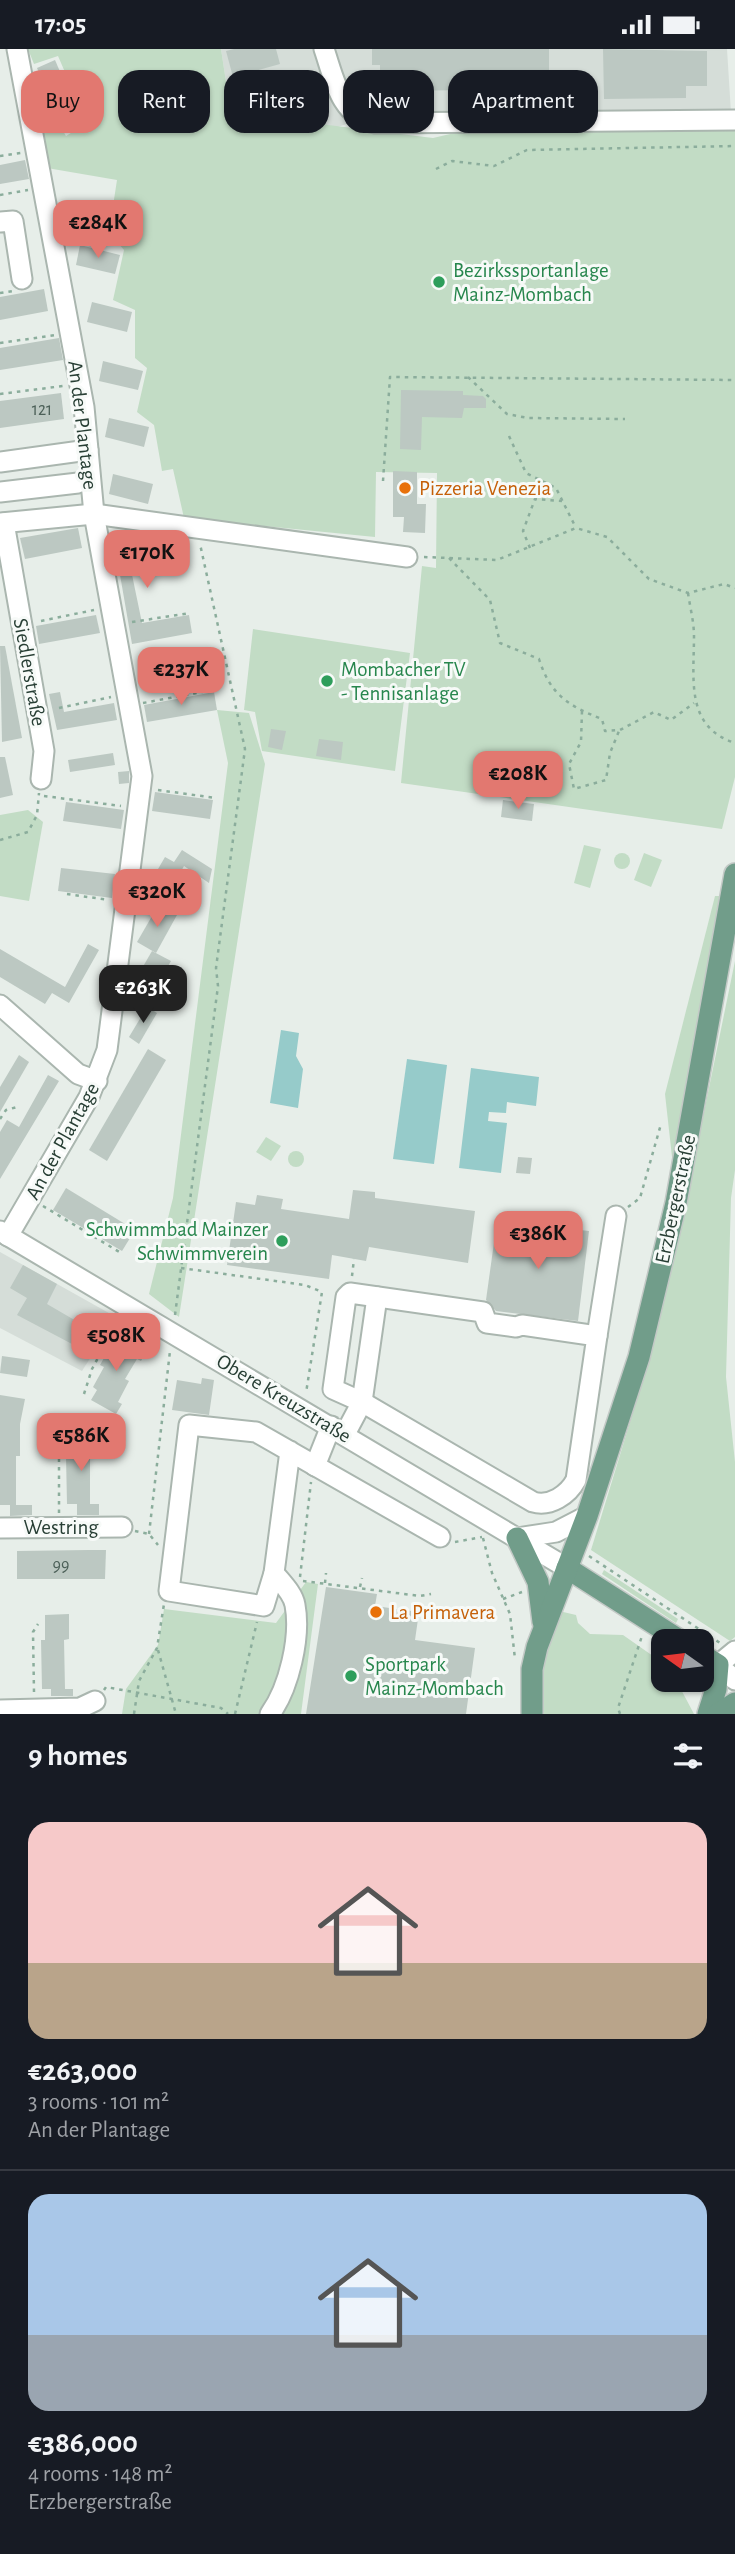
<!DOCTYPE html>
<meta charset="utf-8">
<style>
body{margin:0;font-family:"Alegreya Sans",sans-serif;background:#242831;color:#f1f3f6;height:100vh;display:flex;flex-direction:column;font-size:26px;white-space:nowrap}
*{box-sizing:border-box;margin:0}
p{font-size:23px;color:#9ea1a6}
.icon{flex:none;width:38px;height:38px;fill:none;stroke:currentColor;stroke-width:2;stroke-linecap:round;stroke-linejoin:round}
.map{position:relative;height:1665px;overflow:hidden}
.side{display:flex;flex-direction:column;background:#171b24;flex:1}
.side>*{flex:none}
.guide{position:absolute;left:21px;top:21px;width:693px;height:63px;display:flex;gap:14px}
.needle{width:46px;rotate:284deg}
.fabs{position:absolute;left:651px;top:1580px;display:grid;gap:14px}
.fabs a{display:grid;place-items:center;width:63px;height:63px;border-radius:14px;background:#171b24;box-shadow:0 2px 5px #0004;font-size:35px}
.price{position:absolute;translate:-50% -60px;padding:0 16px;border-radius:14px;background:#e27870;color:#111;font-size:23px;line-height:46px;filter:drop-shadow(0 2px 4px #0008)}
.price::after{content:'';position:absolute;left:50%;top:42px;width:21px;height:16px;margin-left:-10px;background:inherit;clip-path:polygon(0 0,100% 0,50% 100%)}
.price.current{background:#222;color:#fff}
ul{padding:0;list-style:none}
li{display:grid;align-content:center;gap:14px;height:371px;padding:0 28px}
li+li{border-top:2px solid #363941}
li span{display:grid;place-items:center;height:217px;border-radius:21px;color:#555}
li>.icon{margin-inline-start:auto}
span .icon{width:126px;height:126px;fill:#fffc;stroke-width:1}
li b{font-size:30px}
h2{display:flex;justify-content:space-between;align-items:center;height:84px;padding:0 28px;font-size:30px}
.chip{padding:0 24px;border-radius:21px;background:#171b24;box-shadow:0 2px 5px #0004;font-size:24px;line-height:63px}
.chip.current{background:#e27870;color:#111}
.status{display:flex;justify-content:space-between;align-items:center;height:49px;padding:0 35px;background:#171b24;direction:ltr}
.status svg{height:19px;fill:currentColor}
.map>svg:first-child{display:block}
.built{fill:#d5ddd8}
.green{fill:#c2dcc5}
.water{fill:#96cbca}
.building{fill:#bcc8c2}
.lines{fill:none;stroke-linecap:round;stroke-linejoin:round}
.minor-casing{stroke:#aab6af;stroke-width:23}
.major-casing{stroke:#c3c9c6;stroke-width:24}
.path{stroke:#8bad9c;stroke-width:2.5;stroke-dasharray:3.5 5;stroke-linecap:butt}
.minor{stroke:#fff;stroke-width:19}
.major{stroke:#719d8a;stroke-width:21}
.leisure-dot{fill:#2e9e5b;stroke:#f7faf8;stroke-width:2.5}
.food-dot{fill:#e8710a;stroke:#f7faf8;stroke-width:2.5}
.labels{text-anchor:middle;stroke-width:6;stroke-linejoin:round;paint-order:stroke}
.number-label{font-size:18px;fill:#4c6058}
.leisure-label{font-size:21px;fill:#27864d;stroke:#f7faf8;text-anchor:start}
.street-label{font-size:21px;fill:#273e34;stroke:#f7faf8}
.food-label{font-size:21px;fill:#c56008;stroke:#f7faf8;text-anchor:start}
</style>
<div class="status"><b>17:05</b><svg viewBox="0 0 49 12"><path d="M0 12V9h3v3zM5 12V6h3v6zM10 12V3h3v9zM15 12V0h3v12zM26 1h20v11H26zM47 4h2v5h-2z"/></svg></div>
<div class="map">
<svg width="735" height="1665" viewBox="0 0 735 1665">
<rect width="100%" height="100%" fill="#e7eee9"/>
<!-- built -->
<g class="built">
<polygon points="221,0 727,0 731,64 380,63 338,78 304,73 232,72"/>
<polygon points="0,1203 116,1268 82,1322 0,1279"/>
</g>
<!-- green -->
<g class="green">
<polygon points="28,0 221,0 232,72 304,73 433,89 463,82 503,81 735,79 735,728 722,780 401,734 422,517 436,519 437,424 376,423 375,488 184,469 173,420 162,422 154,376 137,363 147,319 135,309 135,261 113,251 124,201 109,183 117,131 47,119 38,38 66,87 87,74 58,7 34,15"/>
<polygon points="253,580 410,604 395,722 262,702 255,663 244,661"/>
<polygon points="217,661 249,664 265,715 179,1268 149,1245 173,1149 228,714"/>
<polygon points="28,761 43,773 29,852 0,847 0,766"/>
<polygon points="584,796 601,800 590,839 574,834"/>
<circle cx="622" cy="812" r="8"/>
<polygon points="644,804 662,811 651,838 634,831"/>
<polygon points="715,847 722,847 673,1117 665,1045"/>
<polygon points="735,912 735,1121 731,1149 726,1328 735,1413 735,1588 730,1592 591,1501 649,1311 685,1156"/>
<polygon points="266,1088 281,1097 271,1112 256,1103"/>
<circle cx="296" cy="1110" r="8"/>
<polygon points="604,1521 678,1570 676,1574 602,1525"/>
<polygon points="306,1533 318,1535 301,1665 122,1665 126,1640 158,1596 164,1560 276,1574"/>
<polygon points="559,1562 576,1566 578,1574 590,1585 623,1586 663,1614 663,1631 676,1631 694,1665 542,1665 541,1619"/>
</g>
<!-- water -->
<g class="water">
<polygon points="281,981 299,984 296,1007 303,1020 298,1059 270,1054"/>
<polygon points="407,1010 447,1016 434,1115 393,1110"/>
<polygon points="471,1019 539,1028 536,1057 507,1053 506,1064 489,1063 488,1072 507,1074 501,1124 459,1119"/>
</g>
<!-- building -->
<g class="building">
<polygon points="234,0 276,0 280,15 233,28 226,2"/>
<polygon points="372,0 549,0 549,35 479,35 479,41 380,42 380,16 372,16"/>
<polygon points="603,0 707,2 707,37 686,37 686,49 604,50"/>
<polygon points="55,11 83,76 65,84 37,19"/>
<rect x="269" y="37" width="25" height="30"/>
<polygon points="25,111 29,130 0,135 0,116"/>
<polygon points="80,196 120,206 115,225 76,216"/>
<polygon points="44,240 48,262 0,271 0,248"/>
<polygon points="92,253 132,263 127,283 87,273"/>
<polygon points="59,289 63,311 0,321 0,299"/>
<polygon points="103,312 143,322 138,341 99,332"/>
<polygon points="401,341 463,342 463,346 483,347 486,350 486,359 464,359 462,369 422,368 421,401 400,400"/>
<polygon points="61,344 64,370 0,379 0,352"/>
<polygon points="109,369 149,378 144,398 105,388"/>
<polygon points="393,422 417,423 417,455 426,455 425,484 403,483 404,468 393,468"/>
<polygon points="113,425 153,435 148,455 109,445"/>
<polygon points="78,479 82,499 25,510 20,489"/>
<polygon points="167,487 172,488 176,507 130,516 142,574 189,566 192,584 132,595 115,497"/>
<polygon points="96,566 100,584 39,595 36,577"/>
<polygon points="0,597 5,597 22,689 2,693"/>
<polygon points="60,643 64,663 114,654 117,671 57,681 49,645"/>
<polygon points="214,643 217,661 147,673 144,656"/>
<polygon points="271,680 286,682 282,701 268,698"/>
<polygon points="319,690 343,693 341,711 316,707"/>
<polygon points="113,704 115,716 70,723 68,711"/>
<polygon points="0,708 5,708 13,746 0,749"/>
<polygon points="129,722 129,734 119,735 118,723"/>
<polygon points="155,743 213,751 210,770 152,762"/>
<polygon points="503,751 534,755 532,772 501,768"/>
<polygon points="66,753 124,761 121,780 63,772"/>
<polygon points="182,801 212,820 209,834 184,817 162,857 143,846 165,808 174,813"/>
<polygon points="61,819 115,825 112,849 58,842"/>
<polygon points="159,855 177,866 156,904 137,893"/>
<polygon points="88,895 99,901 69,954 52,944 45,955 0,928 0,900 65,938"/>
<polygon points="152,902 171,912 149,950 130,940"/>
<polygon points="147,958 157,964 139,995 129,988"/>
<polygon points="148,1000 166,1011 107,1112 89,1101"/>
<polygon points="19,1006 29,1013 0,1063 0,1038"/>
<polygon points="48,1026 59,1032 0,1130 0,1083 7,1071 19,1078"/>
<polygon points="518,1108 532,1109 530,1125 516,1124"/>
<polygon points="66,1139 135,1181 122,1202 53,1161"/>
<polygon points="353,1141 375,1143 375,1149 475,1162 468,1214 369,1198 366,1212 332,1206 329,1230 227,1216 236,1153 255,1156 257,1146 283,1150 281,1160 349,1170"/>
<polygon points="497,1172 589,1182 578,1272 496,1262 486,1251"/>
<polygon points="23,1216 57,1235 47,1255 83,1276 72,1295 17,1266 27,1249 10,1239"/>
<polygon points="122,1287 147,1301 141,1312 137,1310 125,1330 129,1332 118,1353 122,1355 116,1365 91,1351 97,1341 93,1338 104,1318 100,1316 112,1295 116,1298"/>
<polygon points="2,1307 30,1311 27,1328 0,1324"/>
<polygon points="202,1329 214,1331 209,1366 172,1361 177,1331 201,1335"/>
<polygon points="0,1346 25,1350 20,1375 20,1407 16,1407 16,1456 0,1456"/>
<polygon points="94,1382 94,1407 90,1407 90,1455 99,1455 99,1466 77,1466 77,1455 67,1455 66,1407 70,1407 70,1383"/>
<polygon points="10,1456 32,1456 32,1466 10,1467"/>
<polygon points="88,1501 106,1501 105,1530 17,1530 17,1502"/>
<polygon points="326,1538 377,1545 375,1557 419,1563 415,1591 475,1599 466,1665 306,1665"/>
<polygon points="69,1565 69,1590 64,1591 65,1640 73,1640 73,1647 51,1647 51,1640 42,1640 41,1591 45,1591 45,1566"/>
</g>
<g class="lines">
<defs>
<g id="minor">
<path d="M324,0C334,29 340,67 375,74L735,71"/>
<polyline points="0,173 13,172 22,230"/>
<polyline points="0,413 88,401"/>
<polyline points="0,443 78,434"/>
<polyline points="0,474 94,465 407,508"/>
<polyline points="4,474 44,702 41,730"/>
<polyline points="0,956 78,1025 97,1032"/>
<polyline points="0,1182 567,1519"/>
<polyline points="8,1187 89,1048 107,1001 142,727 94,465 84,358 17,0"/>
<path d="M350,1244L483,1263L487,1274L516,1278L522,1276L597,1287L576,1431C568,1446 550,1458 533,1453L362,1353L333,1340L346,1248Z"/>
<polyline points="597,1287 616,1167"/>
<polyline points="345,1385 362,1353 377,1248"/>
<polyline points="290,1402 274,1524 264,1557 169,1542 189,1376 256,1383 440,1488"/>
<polyline points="315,1417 331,1377"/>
<polyline points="0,1479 122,1478"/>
<polyline points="517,1489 556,1483 587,1467"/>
<polyline points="718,1616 735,1631"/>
<polyline points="718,1616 735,1602"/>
<polyline points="0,1661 80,1659 95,1652"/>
<path d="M270,1665C289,1639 301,1588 295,1556C293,1544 281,1533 274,1524"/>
</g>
<g id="major">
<polyline points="517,1489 538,1533 543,1573"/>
<polyline points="567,1519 681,1592"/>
<polyline points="702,1606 718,1616 716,1640 708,1665"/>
<polyline points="532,1665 532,1620 537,1598 587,1467 639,1308 676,1154 735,825"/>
<polyline points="718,1665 735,1654"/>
</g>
</defs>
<!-- minor casing -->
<use href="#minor" class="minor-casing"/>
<!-- major casing -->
<use href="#major" class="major-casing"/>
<!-- path -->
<g class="path">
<polyline points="0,107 21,104"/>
<polyline points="436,120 452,112 494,117 527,101 735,97"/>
<polyline points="0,146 28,141"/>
<polyline points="0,244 13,242"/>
<polyline points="0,294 56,286"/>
<polyline points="468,328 507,365 528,369 625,370"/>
<polyline points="0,345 63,337"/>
<polyline points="509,387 526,424 556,439 576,479"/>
<polyline points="383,432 390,328 735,331"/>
<polyline points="114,495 145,490"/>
<polyline points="530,499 523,482 535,450 562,452"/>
<polyline points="424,508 497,511 576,479 607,488 649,530 688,544 724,535 735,539"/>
<path d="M449,509L490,551L500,594L539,610C550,645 568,657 602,670L605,682L620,681L654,663L671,671L694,654"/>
<path d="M688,544C690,558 694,573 694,587C694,630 685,678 735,694"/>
<polyline points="41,572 94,561"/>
<polyline points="132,573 190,564"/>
<polyline points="143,654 213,641"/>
<polyline points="59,659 111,648"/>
<polyline points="582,662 581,693 569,715 574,740 606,731 610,704 619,682"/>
<polyline points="158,741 216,749"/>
<polyline points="44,747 121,757"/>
<polyline points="0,791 28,783 37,766 39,744"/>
<polyline points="67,845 109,851"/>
<polyline points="0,1070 6,1061 17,1058"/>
<polyline points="43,1157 121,1204"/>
<polyline points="628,1158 640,1149 661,1075"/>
<polyline points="181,1219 305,1236 322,1243 306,1344"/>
<polyline points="352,1227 354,1210"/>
<polyline points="175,1266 218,937 216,919 245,700 200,495"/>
<polyline points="84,1345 92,1320 118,1272"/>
<polyline points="59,1464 59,1405 64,1392"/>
<polyline points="135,1482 149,1485 158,1496"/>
<polyline points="149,1485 170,1302"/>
<polyline points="483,1489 492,1524 510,1565 515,1610"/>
<polyline points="455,1493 482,1488"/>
<polyline points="589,1507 720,1594"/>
<polyline points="300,1528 311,1433"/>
<polyline points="303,1532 420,1547 431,1545"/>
<polyline points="325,1534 326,1524"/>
<polyline points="360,1538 362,1529"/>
<polyline points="503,1550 522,1543"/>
<polyline points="158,1601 176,1665"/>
<polyline points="104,1641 106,1638 221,1659 228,1665"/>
<polyline points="34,1643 33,1583 38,1575"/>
<polyline points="134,1665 139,1632 157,1599 164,1555"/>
<polyline points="235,1665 257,1573"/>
<polyline points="620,1665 618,1659 642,1587"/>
</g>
<!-- minor -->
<use href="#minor" class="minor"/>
<!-- major -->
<use href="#major" class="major"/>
</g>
<!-- markers -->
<g class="leisure-dot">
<circle cx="439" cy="233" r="7"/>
<circle cx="327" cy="632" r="7"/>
<circle cx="282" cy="1192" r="7"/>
<circle cx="351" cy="1627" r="7"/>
</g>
<g class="food-dot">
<circle cx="405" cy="439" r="7"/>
<circle cx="376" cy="1563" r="7"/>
</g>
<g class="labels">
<!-- number labels -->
<g class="number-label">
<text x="42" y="366">121</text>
<text x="61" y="1522">99</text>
</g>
<!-- leisure labels -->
<g class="leisure-label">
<text x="453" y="228">Bezirkssportanlage<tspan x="453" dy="24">Mainz-Mombach</tspan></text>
<text x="341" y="627">Mombacher TV<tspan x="341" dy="24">- Tennisanlage</tspan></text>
<text x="268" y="1187" text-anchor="end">Schwimmbad Mainzer<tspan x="268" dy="24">Schwimmverein</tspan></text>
<text x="365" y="1622">Sportpark<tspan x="365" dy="24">Mainz-Mombach</tspan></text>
</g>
<!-- street labels -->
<g class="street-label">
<text transform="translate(83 376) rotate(83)" y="7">An der Plantage</text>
<text transform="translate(30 623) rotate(80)" y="7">Siedlerstraße</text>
<text transform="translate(62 1092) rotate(-61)" y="7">An der Plantage</text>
<text transform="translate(675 1150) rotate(-78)" y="7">Erzbergerstraße</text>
<text transform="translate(284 1349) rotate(31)" y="7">Obere Kreuzstraße</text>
<text x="61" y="1485">Westring</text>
</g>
<!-- food labels -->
<g class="food-label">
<text x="419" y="446">Pizzeria Venezia</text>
<text x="390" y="1570">La Primavera</text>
</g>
</g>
</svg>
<div class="fabs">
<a><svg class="needle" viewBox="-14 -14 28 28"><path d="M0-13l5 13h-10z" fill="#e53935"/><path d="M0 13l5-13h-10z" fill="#9ea1a6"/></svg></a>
</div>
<b class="price" style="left:98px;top:211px">€284K</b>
<b class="price" style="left:147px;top:541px">€170K</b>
<b class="price" style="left:181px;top:658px">€237K</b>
<b class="price" style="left:518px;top:762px">€208K</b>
<b class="price" style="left:157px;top:880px">€320K</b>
<b class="price current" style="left:143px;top:976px">€263K</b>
<b class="price" style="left:538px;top:1222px">€386K</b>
<b class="price" style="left:116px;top:1324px">€508K</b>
<b class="price" style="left:81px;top:1424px">€586K</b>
<div class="guide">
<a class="chip current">Buy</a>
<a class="chip">Rent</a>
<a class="chip">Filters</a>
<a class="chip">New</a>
<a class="chip">Apartment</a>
</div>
</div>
<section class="side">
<h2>9 homes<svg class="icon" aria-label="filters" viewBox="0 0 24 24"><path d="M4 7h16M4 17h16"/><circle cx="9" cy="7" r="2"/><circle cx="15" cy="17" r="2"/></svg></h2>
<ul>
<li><span style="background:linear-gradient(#f6c9c9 65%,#b9a48a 0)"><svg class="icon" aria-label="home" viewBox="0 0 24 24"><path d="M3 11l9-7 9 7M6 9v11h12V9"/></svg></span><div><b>€263,000</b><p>3 rooms · 101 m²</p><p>An der Plantage</p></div></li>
<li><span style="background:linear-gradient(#a9c7e8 65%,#9aa5b1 0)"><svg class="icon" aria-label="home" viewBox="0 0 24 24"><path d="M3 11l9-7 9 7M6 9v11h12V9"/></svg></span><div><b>€386,000</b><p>4 rooms · 148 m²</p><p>Erzbergerstraße</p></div></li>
</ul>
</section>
